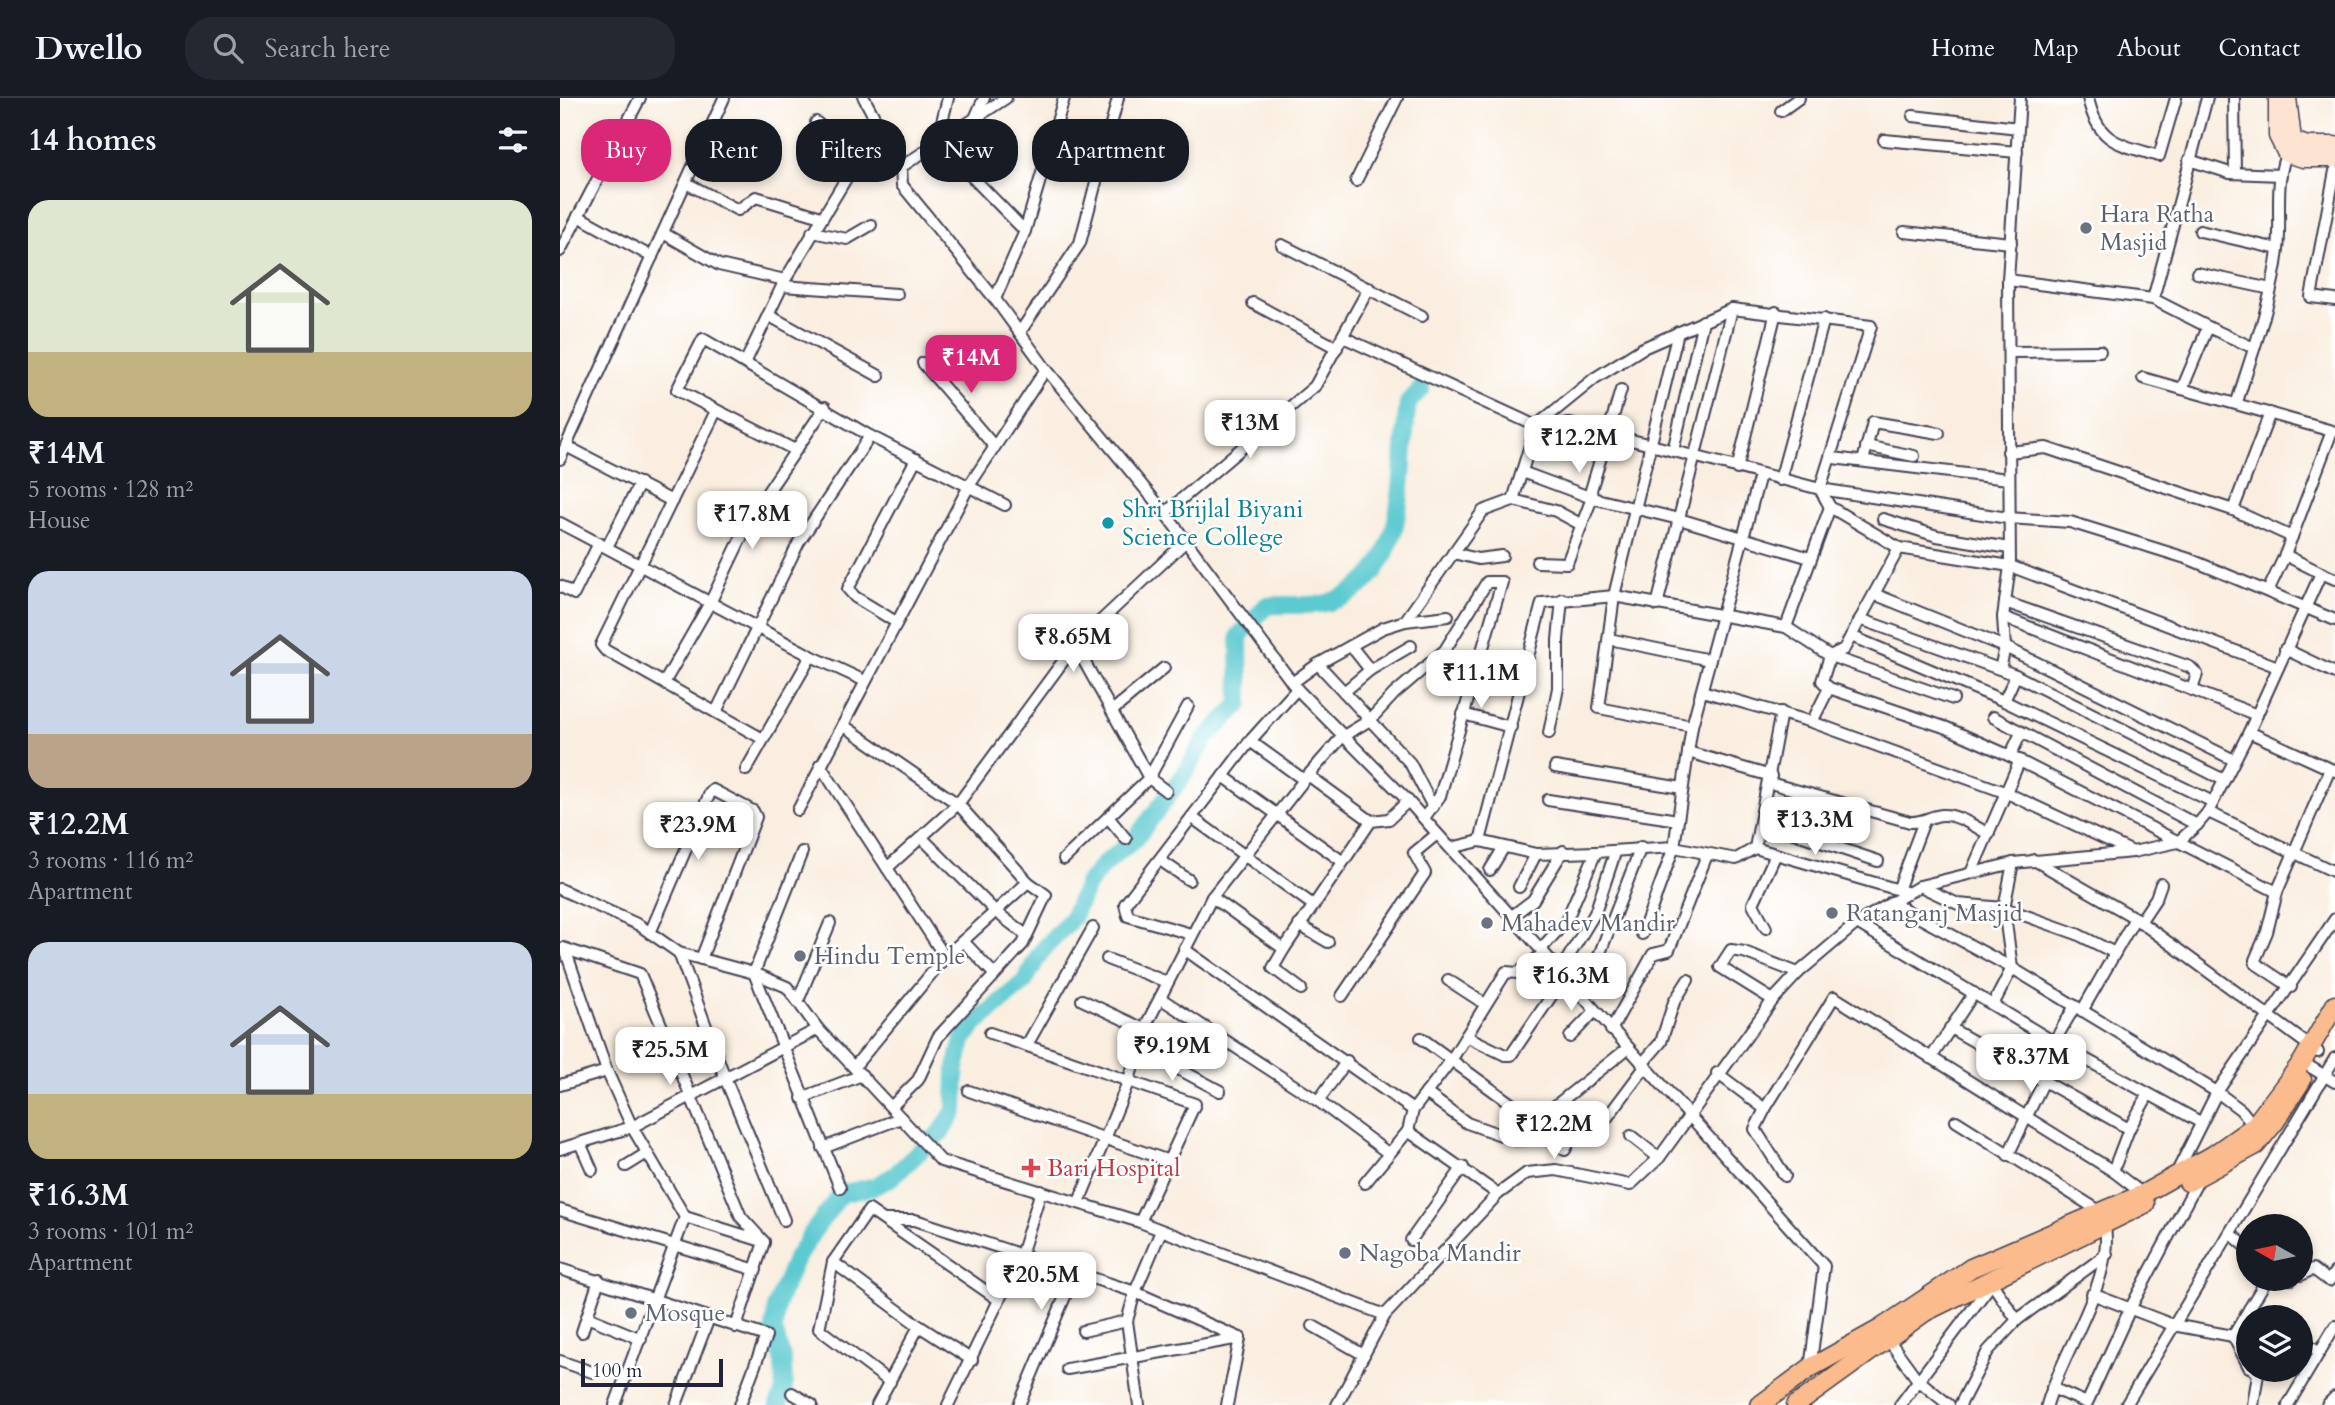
<!DOCTYPE html>
<meta charset="utf-8">
<style>
body{margin:0;font-family:Cardo,serif;background:#242831;color:#f1f3f6;height:100vh;display:flex;flex-direction:column;font-size:26px;white-space:nowrap}
*{box-sizing:border-box;margin:0}
p{font-size:23px;color:#9ea1a6}
.icon{flex:none;width:38px;height:38px;fill:none;stroke:currentColor;stroke-width:2;stroke-linecap:round;stroke-linejoin:round}
.map{position:relative;flex:1;overflow:hidden}
.drawer{display:flex;flex-direction:column;background:#171b24;width:560px}
.drawer>*{flex:none}
.banner{position:absolute;left:21px;top:21px;width:665px;height:63px;display:flex;gap:14px}
.needle{width:46px;rotate:279deg}
.tools{position:absolute;left:1676px;top:1116px;display:grid;gap:14px}
.tools a{display:grid;place-items:center;width:77px;height:77px;border-radius:50%;background:#171b24;box-shadow:0 4px 10px #0003;font-size:35px}
.scale{position:absolute;left:21px;bottom:18px;width:142px;box-sizing:border-box;padding-left:7px;border:4px solid #22223b;border-top:0;font-size:19px;line-height:24px;white-space:nowrap;color:#22223b;-webkit-text-stroke:5px #fff;paint-order:stroke}
.price{position:absolute;translate:-50% -60px;padding:0 16px;border-radius:14px;background:#fff;color:#222;font-size:23px;line-height:46px;filter:drop-shadow(0 2px 4px #0008)}
.price::after{content:'';position:absolute;left:50%;top:42px;width:21px;height:16px;margin-left:-10px;background:inherit;clip-path:polygon(0 0,100% 0,50% 100%)}
.price.selected{background:#db2777;color:#fff}
ul{padding:0;list-style:none}
li{display:grid;align-content:center;gap:14px;height:371px;padding:0 28px}
li span{display:grid;place-items:center;height:217px;border-radius:21px;color:#555}
li>.icon{margin-inline-start:auto}
span .icon{width:126px;height:126px;fill:#fffc;stroke-width:1}
li b{font-size:30px}
h2{display:flex;justify-content:space-between;align-items:center;height:84px;padding:0 28px;font-size:30px}
.pill{padding:0 24px;border-radius:28px;background:#171b24;box-shadow:0 4px 10px #0003;font-size:24px;line-height:63px}
.pill.selected{background:#db2777;color:#fff}
header{display:flex;align-items:center;gap:42px;box-sizing:border-box;height:98px;padding:0 35px;background:#171b24;border-bottom:2px solid #363941}
header strong{font-size:33px}
nav{display:flex;gap:38px;margin-inline-start:auto;font-size:24px}
.search{width:490px;height:63px;background:#242831;display:flex;align-items:center;gap:18px;box-sizing:border-box;padding:0 24px;border-radius:28px;color:#9ea1a6;font-size:26px}
main{display:flex;flex:1;min-height:0}
.map>svg:first-child{display:block}
.lines{fill:none;stroke-linecap:round;stroke-linejoin:round}
.river{stroke:#5dcad1;stroke-width:18}
.street-casing{stroke:#424154;stroke-width:14}
.secondary-casing{stroke:#424154;stroke-width:19}
.primary-casing{stroke:#424154;stroke-width:21}
.street{stroke:#fff;stroke-width:10}
.secondary{stroke:#fde4d1;stroke-width:16}
.primary{stroke:#fbbb8c;stroke-width:18}
.worship-dot{fill:#6b7280;stroke:#fff;stroke-width:2.5}
.culture-dot{fill:#0f9aa8;stroke:#fff;stroke-width:2.5}
.health-dot{fill:#e0444e;stroke:#fff;stroke-width:2.5}
.labels{text-anchor:middle;stroke-width:5;stroke-linejoin:round;paint-order:stroke}
.worship-label{font-size:24px;fill:#5b616d;stroke:#fff;text-anchor:start}
.culture-label{font-size:24px;fill:#0d838f;stroke:#fff;text-anchor:start}
.health-label{font-size:24px;fill:#be3a42;stroke:#fff;text-anchor:start}
</style>
<header>
<strong>Dwello</strong>
<div class="search"><svg class="icon" aria-label="search" viewBox="0 0 24 24"><circle cx="10" cy="10" r="6"/><path d="M15 15l6 6"/></svg>Search here</div>
<nav><a>Home</a><a>Map</a><a>About</a><a>Contact</a></nav>
</header>
<main>
<section class="drawer">
<h2>14 homes<svg class="icon" aria-label="filters" viewBox="0 0 24 24"><path d="M4 7h16M4 17h16"/><circle cx="9" cy="7" r="2"/><circle cx="15" cy="17" r="2"/></svg></h2>
<ul>
<li><span style="background:linear-gradient(#dfe7d0 70%,#c2b280 0)"><svg class="icon" aria-label="home" viewBox="0 0 24 24"><path d="M3 11l9-7 9 7M6 9v11h12V9"/></svg></span><div><b>₹14M</b><p>5 rooms · 128 m²</p><p>House</p></div></li>
<li><span style="background:linear-gradient(#c9d6e8 75%,#b9a48a 0)"><svg class="icon" aria-label="home" viewBox="0 0 24 24"><path d="M3 11l9-7 9 7M6 9v11h12V9"/></svg></span><div><b>₹12.2M</b><p>3 rooms · 116 m²</p><p>Apartment</p></div></li>
<li><span style="background:linear-gradient(#c9d6e8 70%,#c2b280 0)"><svg class="icon" aria-label="home" viewBox="0 0 24 24"><path d="M3 11l9-7 9 7M6 9v11h12V9"/></svg></span><div><b>₹16.3M</b><p>3 rooms · 101 m²</p><p>Apartment</p></div></li>
</ul>
</section>
<div class="map">
<svg width="1775" height="1307" viewBox="0 0 1775 1307">
<rect width="100%" height="100%" fill="#fff"/>
<filter id="ink" filterUnits="userSpaceOnUse"><feTurbulence type="fractalNoise" baseFrequency=".0143" numOctaves="2"/><feDisplacementMap in="SourceGraphic" scale="14" xChannelSelector="R" yChannelSelector="G"/><feConvolveMatrix kernelMatrix="1 2 1 2 8 2 1 2 1" color-interpolation-filters="sRGB"/></filter>
<filter id="wash" filterUnits="userSpaceOnUse"><feTurbulence type="fractalNoise" baseFrequency=".00686" numOctaves="4" result="noise"/><feDisplacementMap in="SourceGraphic" scale="28" xChannelSelector="R" yChannelSelector="G"/><feGaussianBlur stdDeviation="1.57" result="paint"/><feColorMatrix in="noise" values="0 0 0 0 0 0 0 0 0 0 0 0 0 0 0 0 0 1.4 0 .05"/><feComposite in="paint" operator="in"/></filter>
<g filter="url(#wash)">
<rect width="100%" height="100%" fill="#f9eedf"/>
<g class="lines">
<!-- river -->
<path class="river" d="M218,1307L224,1293L223,1263L214,1232L216,1208L234,1164L252,1135L281,1096L315,1088L332,1079L382,1033L395,1012L396,970L403,942L415,926L464,884L480,855L512,820L527,787L543,767L575,741L624,677L645,641L680,606L679,538L706,508C726,505 751,510 770,504C853,478 838,374 848,305L861,291"/>
</g>
</g>
<g filter="url(#ink)">
<g class="lines">
<defs>
<g id="street">
<polyline points="304,0 341,69 342,87 435,201 486,271 605,415 737,591 848,703 1264,1168 1250,1270"/>
<polyline points="388,0 377,43 465,133"/>
<path d="M1528,0C1538,45 1558,46 1599,58L1616,0"/>
<polyline points="1674,0 1675,75"/>
<polyline points="1221,13 1239,0"/>
<polyline points="416,18 424,0"/>
<polyline points="1353,18 1458,30"/>
<polyline points="256,24 292,55 323,34"/>
<polyline points="1324,42 1457,54"/>
<polyline points="1629,62 1670,75 1721,77"/>
<polyline points="341,69 446,0"/>
<polyline points="1775,73 1751,199 1775,202"/>
<polyline points="796,83 837,0"/>
<polyline points="126,85 178,112 196,99 261,119"/>
<polyline points="18,118 92,159"/>
<polyline points="1640,133 1718,151"/>
<polyline points="252,134 287,141 311,127"/>
<polyline points="1344,134 1451,145"/>
<polyline points="103,135 159,167 225,182"/>
<polyline points="722,147 862,218"/>
<polyline points="0,153 80,0"/>
<polyline points="1637,175 1711,191"/>
<polyline points="1448,182 1593,201 1647,0"/>
<polyline points="222,188 337,196"/>
<polyline points="435,201 465,133 504,0"/>
<polyline points="1593,201 1648,229"/>
<polyline points="693,205 777,250"/>
<polyline points="208,217 319,278"/>
<polyline points="460,234 520,145 558,0"/>
<polyline points="1118,234 1054,498 1039,610 1132,628"/>
<polyline points="783,239 976,328 1010,326 1260,391 1448,420 1510,424 1629,461 1775,522"/>
<polyline points="1450,254 1540,253"/>
<polyline points="185,265 225,182 293,69 292,55"/>
<polyline points="363,265 434,348"/>
<polyline points="1583,280 1622,291 1648,229 1694,250"/>
<polyline points="1622,291 1772,333 1725,457 1761,475"/>
<path d="M1677,304C1692,255 1712,204 1718,152C1722,119 1713,81 1729,50"/>
<polyline points="156,313 41,547 45,552 203,641"/>
<polyline points="6,348 112,403"/>
<polyline points="1306,348 1354,358"/>
<polyline points="235,352 117,292 143,241 310,338 445,407"/>
<polyline points="1113,353 1143,223"/>
<polyline points="1448,354 1486,350 1673,412 1732,439"/>
<polyline points="1273,360 1448,381"/>
<polyline points="0,361 164,0"/>
<polyline points="1303,363 1313,324 1379,335"/>
<polyline points="1177,371 1216,214"/>
<polyline points="962,374 1032,400 1119,421 1250,460"/>
<polyline points="1220,382 1264,221"/>
<polyline points="953,402 996,413 1022,427"/>
<polyline points="1673,412 1710,315"/>
<polyline points="605,415 755,288 809,190"/>
<polyline points="1323,421 1377,438 1449,450"/>
<polyline points="0,425 251,558 305,583"/>
<polyline points="47,449 80,385"/>
<polyline points="893,455 918,461 942,458"/>
<polyline points="977,464 1007,465 1032,400 1031,392 1061,292"/>
<polyline points="0,488 14,496 39,445"/>
<polyline points="1708,493 1725,457"/>
<polyline points="1314,496 1445,549 1674,662"/>
<polyline points="1445,504 1630,569 1637,576 1632,592"/>
<polyline points="1097,507 1172,211"/>
<polyline points="1443,519 1697,617"/>
<polyline points="1300,521 1453,576 1664,682"/>
<polyline points="845,523 888,518"/>
<polyline points="336,524 295,499 288,491 356,361"/>
<polyline points="1226,529 1270,558 1393,601"/>
<polyline points="1291,538 1444,603 1653,704"/>
<polyline points="1049,541 1150,562"/>
<polyline points="515,547 589,680 606,693"/>
<polyline points="791,548 810,572"/>
<polyline points="1725,551 1775,575"/>
<polyline points="758,566 850,665 873,709"/>
<polyline points="1440,571 1445,549 1443,519 1450,468 1448,182 1460,0"/>
<polyline points="104,585 151,503 192,417 265,309"/>
<polyline points="732,585 758,566 823,530 845,523 923,413 953,402 976,328 1035,280 1083,250 1172,211 1311,228 1260,391 1270,409 1339,450 1450,468 1718,569"/>
<polyline points="1269,590 1387,630 1450,658 1717,794"/>
<polyline points="1142,593 1252,624 1447,695 1571,753"/>
<polyline points="784,594 810,572 851,548"/>
<polyline points="1444,603 1456,577"/>
<polyline points="552,613 604,570"/>
<polyline points="156,614 239,444 310,338"/>
<polyline points="903,616 951,629"/>
<polyline points="1433,619 1637,727"/>
<polyline points="1252,624 1269,590 1262,583 1270,558 1284,551 1339,450"/>
<polyline points="283,627 398,706 468,784 486,797 463,846 378,939 358,982 331,1009"/>
<polyline points="1689,634 1775,673"/>
<polyline points="989,635 998,590 998,542 1002,501"/>
<polyline points="690,643 744,682"/>
<polyline points="1128,654 1211,678"/>
<polyline points="1450,658 1461,635"/>
<polyline points="260,667 385,859"/>
<polyline points="995,669 1122,690"/>
<polyline points="186,672 251,558"/>
<polyline points="748,677 811,723"/>
<polyline points="663,678 782,763"/>
<path d="M1210,685L1350,724C1362,725 1370,718 1382,717C1398,716 1415,729 1429,736"/>
<polyline points="988,702 1118,722"/>
<polyline points="238,712 409,388 486,271"/>
<polyline points="1648,714 1775,774"/>
<polyline points="548,719 566,741"/>
<polyline points="634,721 753,807"/>
<polyline points="1201,724 1318,763"/>
<polyline points="361,739 435,813 466,837"/>
<polyline points="920,743 982,505 1054,498 1226,529 1270,409"/>
<polyline points="891,750 920,743 976,756 1036,754"/>
<polyline points="1195,750 1221,614"/>
<polyline points="242,754 194,875 280,1090"/>
<polyline points="504,761 589,680 628,608"/>
<polyline points="600,762 629,782"/>
<polyline points="1474,762 1575,820 1758,954"/>
<polyline points="327,770 398,706 515,547 626,443"/>
<polyline points="930,772 944,749"/>
<polyline points="1411,775 1460,662"/>
<polyline points="1360,788 1398,806 1444,810 1517,836 1555,855"/>
<polyline points="959,789 976,756"/>
<polyline points="0,791 79,827 119,855 194,875 227,889 258,931 381,1063 580,1124 825,1217"/>
<polyline points="1338,792 1364,723"/>
<polyline points="652,799 724,851"/>
<polyline points="1331,804 1452,870 1657,994 1681,1012 1694,1028"/>
<polyline points="952,818 973,802 1003,753"/>
<polyline points="1580,824 1596,800 1601,786"/>
<polyline points="1297,825 1494,944 1640,1024"/>
<polyline points="739,827 768,844"/>
<polyline points="1206,830 1193,806 1216,756"/>
<polyline points="90,835 150,695 153,692 193,713 196,719 141,861"/>
<polyline points="631,836 568,818 565,806 690,643 737,591"/>
<polyline points="1082,836 1114,749 1132,628 1200,377"/>
<polyline points="403,843 434,876"/>
<polyline points="3,850 80,876 181,1119 204,1144"/>
<polyline points="5,851 47,973 72,1029 125,1119 55,1307"/>
<polyline points="624,851 853,1012"/>
<polyline points="981,851 1006,823 1036,754 1114,749 1176,761 1195,750 1346,794"/>
<polyline points="119,855 165,980 224,1122"/>
<polyline points="547,861 607,884"/>
<polyline points="1000,873 1035,815 1055,755"/>
<polyline points="888,882 925,906"/>
<polyline points="1010,884 1033,873 1081,749"/>
<polyline points="1731,889 1695,865 1695,862 1707,834 1717,794 1770,671"/>
<polyline points="741,891 713,870 724,851 811,723 829,721 848,703"/>
<polyline points="782,898 865,775 854,755 877,736"/>
<polyline points="600,900 758,1003 828,1055"/>
<polyline points="522,902 584,931"/>
<polyline points="1213,902 1160,869 1171,852 1184,854 1238,875"/>
<polyline points="238,903 270,825"/>
<polyline points="1434,905 1452,870 1444,810 1453,765"/>
<polyline points="1522,913 1575,820"/>
<polyline points="1390,930 1569,1031"/>
<polyline points="1051,932 1093,856 1109,852 1147,757"/>
<polyline points="430,935 635,1006 580,1124"/>
<polyline points="906,938 945,957 951,957 1005,878"/>
<polyline points="1010,939 1034,914"/>
<polyline points="861,940 968,1018 990,1012 1068,950"/>
<polyline points="468,945 533,830"/>
<polyline points="579,950 660,993"/>
<polyline points="1371,960 1414,895"/>
<polyline points="1742,964 1775,984"/>
<polyline points="1082,966 1101,944 1114,904 1128,882"/>
<polyline points="294,969 385,859 468,784"/>
<polyline points="1157,975 1205,1011 1195,1031 1225,1078"/>
<polyline points="0,987 47,973"/>
<polyline points="409,993 609,1063"/>
<polyline points="866,995 907,1025 955,1042 985,1040 1005,1052 1022,1018 1043,1025 1085,969"/>
<polyline points="242,1000 302,977"/>
<polyline points="758,1003 787,963"/>
<polyline points="1205,1011 1274,899 1553,1073 1583,1096"/>
<path d="M1396,1023L1541,1114C1564,1170 1502,1251 1487,1307"/>
<polyline points="848,1033 938,1096"/>
<polyline points="1071,1038 1099,1060"/>
<polyline points="20,1045 32,1072"/>
<polyline points="263,1050 341,1020"/>
<polyline points="0,1051 72,1029 258,931"/>
<polyline points="1448,1057 1483,985 1494,944 1515,908"/>
<polyline points="66,1068 87,1055"/>
<polyline points="1553,1073 1569,1031 1588,997"/>
<polyline points="1616,1076 1657,994 1775,821"/>
<polyline points="805,1085 848,1033 853,1012 890,964 946,874 958,875 984,855"/>
<polyline points="519,1104 569,982 584,931 652,799 744,682 782,639 810,622 834,596 885,552 927,484 942,484 880,698 864,720"/>
<polyline points="0,1112 196,1172"/>
<polyline points="125,1119 202,1143"/>
<polyline points="326,1122 355,1122 575,1194 680,1240"/>
<polyline points="1670,1135 1689,1151"/>
<polyline points="851,1142 903,1069"/>
<polyline points="273,1164 359,1228 412,1262"/>
<polyline points="0,1171 206,1238 180,1307"/>
<polyline points="1741,1177 1753,1171 1769,1183 1775,1174"/>
<polyline points="1429,1181 1457,1222"/>
<polyline points="1724,1181 1732,1181"/>
<polyline points="1532,1196 1613,1227 1673,1238 1707,1181"/>
<polyline points="1689,1211 1704,1220"/>
<polyline points="27,1219 81,1241"/>
<polyline points="753,1228 804,1257"/>
<polyline points="176,1229 204,1144"/>
<polyline points="523,1233 567,1223"/>
<polyline points="22,1234 39,1182"/>
<polyline points="1325,1237 1357,1281 1389,1307"/>
<polyline points="1673,1238 1689,1269"/>
<polyline points="1741,1242 1760,1254"/>
<polyline points="0,1263 32,1274"/>
<polyline points="507,1271 680,1240"/>
<polyline points="330,1284 259,1231 273,1164 309,1112 439,1202"/>
<polyline points="1492,1290 1527,1305 1570,1211 1640,1079"/>
<polyline points="232,1295 252,1307"/>
<polyline points="116,1307 149,1220"/>
<polyline points="317,1307 359,1228"/>
<polyline points="388,1307 461,1157 481,1093"/>
<polyline points="459,1307 515,1175"/>
<polyline points="579,1307 567,1223 575,1194 601,1133"/>
<polyline points="667,1307 680,1240"/>
<polyline points="777,1307 825,1217 938,1096 967,1075 996,1072 1070,1087 1099,1060 1213,902 1238,875 1297,825 1360,788 1453,765 1573,754 1618,744 1637,727 1648,714 1689,634 1761,475 1775,481"/>
<polyline points="1340,1307 1432,1185"/>
<polyline points="1400,1307 1428,1253 1457,1222 1547,1156"/>
<polyline points="1566,1307 1775,960"/>
<polyline points="1693,1307 1698,1276 1694,1272"/>
<polyline points="1728,1307 1775,1228"/>
<polyline points="1767,1307 1775,1299"/>
</g>
<g id="secondary">
<polyline points="1717,0 1717,38 1726,56 1743,61 1775,61"/>
<polyline points="1728,0 1733,42 1748,47 1775,47"/>
</g>
<g id="primary">
<polyline points="1628,1084 1696,1047 1715,1024 1742,982"/>
<polyline points="1200,1307 1250,1270 1320,1231 1411,1170 1583,1096 1653,1057 1694,1028 1742,964 1775,907"/>
<polyline points="1236,1307 1365,1214 1585,1106"/>
</g>
</defs>
<!-- street casing -->
<use href="#street" class="street-casing"/>
<!-- secondary casing -->
<use href="#secondary" class="secondary-casing"/>
<!-- primary casing -->
<use href="#primary" class="primary-casing"/>
<!-- street -->
<use href="#street" class="street"/>
<!-- secondary -->
<use href="#secondary" class="secondary"/>
<!-- primary -->
<use href="#primary" class="primary"/>
</g>
</g>
<!-- markers -->
<g class="worship-dot">
<circle cx="1526" cy="130" r="7"/>
<circle cx="1272" cy="815" r="7"/>
<circle cx="927" cy="825" r="7"/>
<circle cx="240" cy="858" r="7"/>
<circle cx="785" cy="1155" r="7"/>
<circle cx="71" cy="1215" r="7"/>
</g>
<circle class="culture-dot" cx="548" cy="425" r="7"/>
<path class="health-dot" d="M467.5 1059.5h7v7h7v7h-7v7h-7v-7h-7v-7h7z"/>
<g class="labels">
<!-- worship labels -->
<g class="worship-label">
<text x="1540" y="124">Hara Ratha<tspan x="1540" dy="28">Masjid</tspan></text>
<text x="1286" y="823">Ratanganj Masjid</text>
<text x="941" y="833">Mahadev Mandir</text>
<text x="254" y="866">Hindu Temple</text>
<text x="799" y="1163">Nagoba Mandir</text>
<text x="85" y="1223">Mosque</text>
</g>
<!-- culture labels -->
<g class="culture-label">
<text x="562" y="419">Shri Brijlal Biyani<tspan x="562" dy="28">Science College</tspan></text>
</g>
<!-- health labels -->
<g class="health-label">
<text x="487" y="1078">Bari Hospital</text>
</g>
</g>
</svg>
<div class="tools">
<a><svg class="needle" viewBox="-14 -14 28 28"><path d="M0-13l5 13h-10z" fill="#e53935"/><path d="M0 13l5-13h-10z" fill="#9ea1a6"/></svg></a>
<a><svg class="icon" aria-label="layers" viewBox="0 0 24 24"><path d="M12 4l9 5-9 5-9-5zM3 14l9 5 9-5"/></svg></a>
</div>
<div class="scale">100 m</div>
<b class="price selected" style="left:411px;top:297px">₹14M</b>
<b class="price" style="left:690px;top:362px">₹13M</b>
<b class="price" style="left:1019px;top:377px">₹12.2M</b>
<b class="price" style="left:192px;top:453px">₹17.8M</b>
<b class="price" style="left:513px;top:576px">₹8.65M</b>
<b class="price" style="left:921px;top:612px">₹11.1M</b>
<b class="price" style="left:1255px;top:759px">₹13.3M</b>
<b class="price" style="left:138px;top:764px">₹23.9M</b>
<b class="price" style="left:1011px;top:915px">₹16.3M</b>
<b class="price" style="left:612px;top:985px">₹9.19M</b>
<b class="price" style="left:110px;top:989px">₹25.5M</b>
<b class="price" style="left:1471px;top:996px">₹8.37M</b>
<b class="price" style="left:994px;top:1063px">₹12.2M</b>
<b class="price" style="left:481px;top:1214px">₹20.5M</b>
<div class="banner">
<a class="pill selected">Buy</a>
<a class="pill">Rent</a>
<a class="pill">Filters</a>
<a class="pill">New</a>
<a class="pill">Apartment</a>
</div>
</div>
</main>
